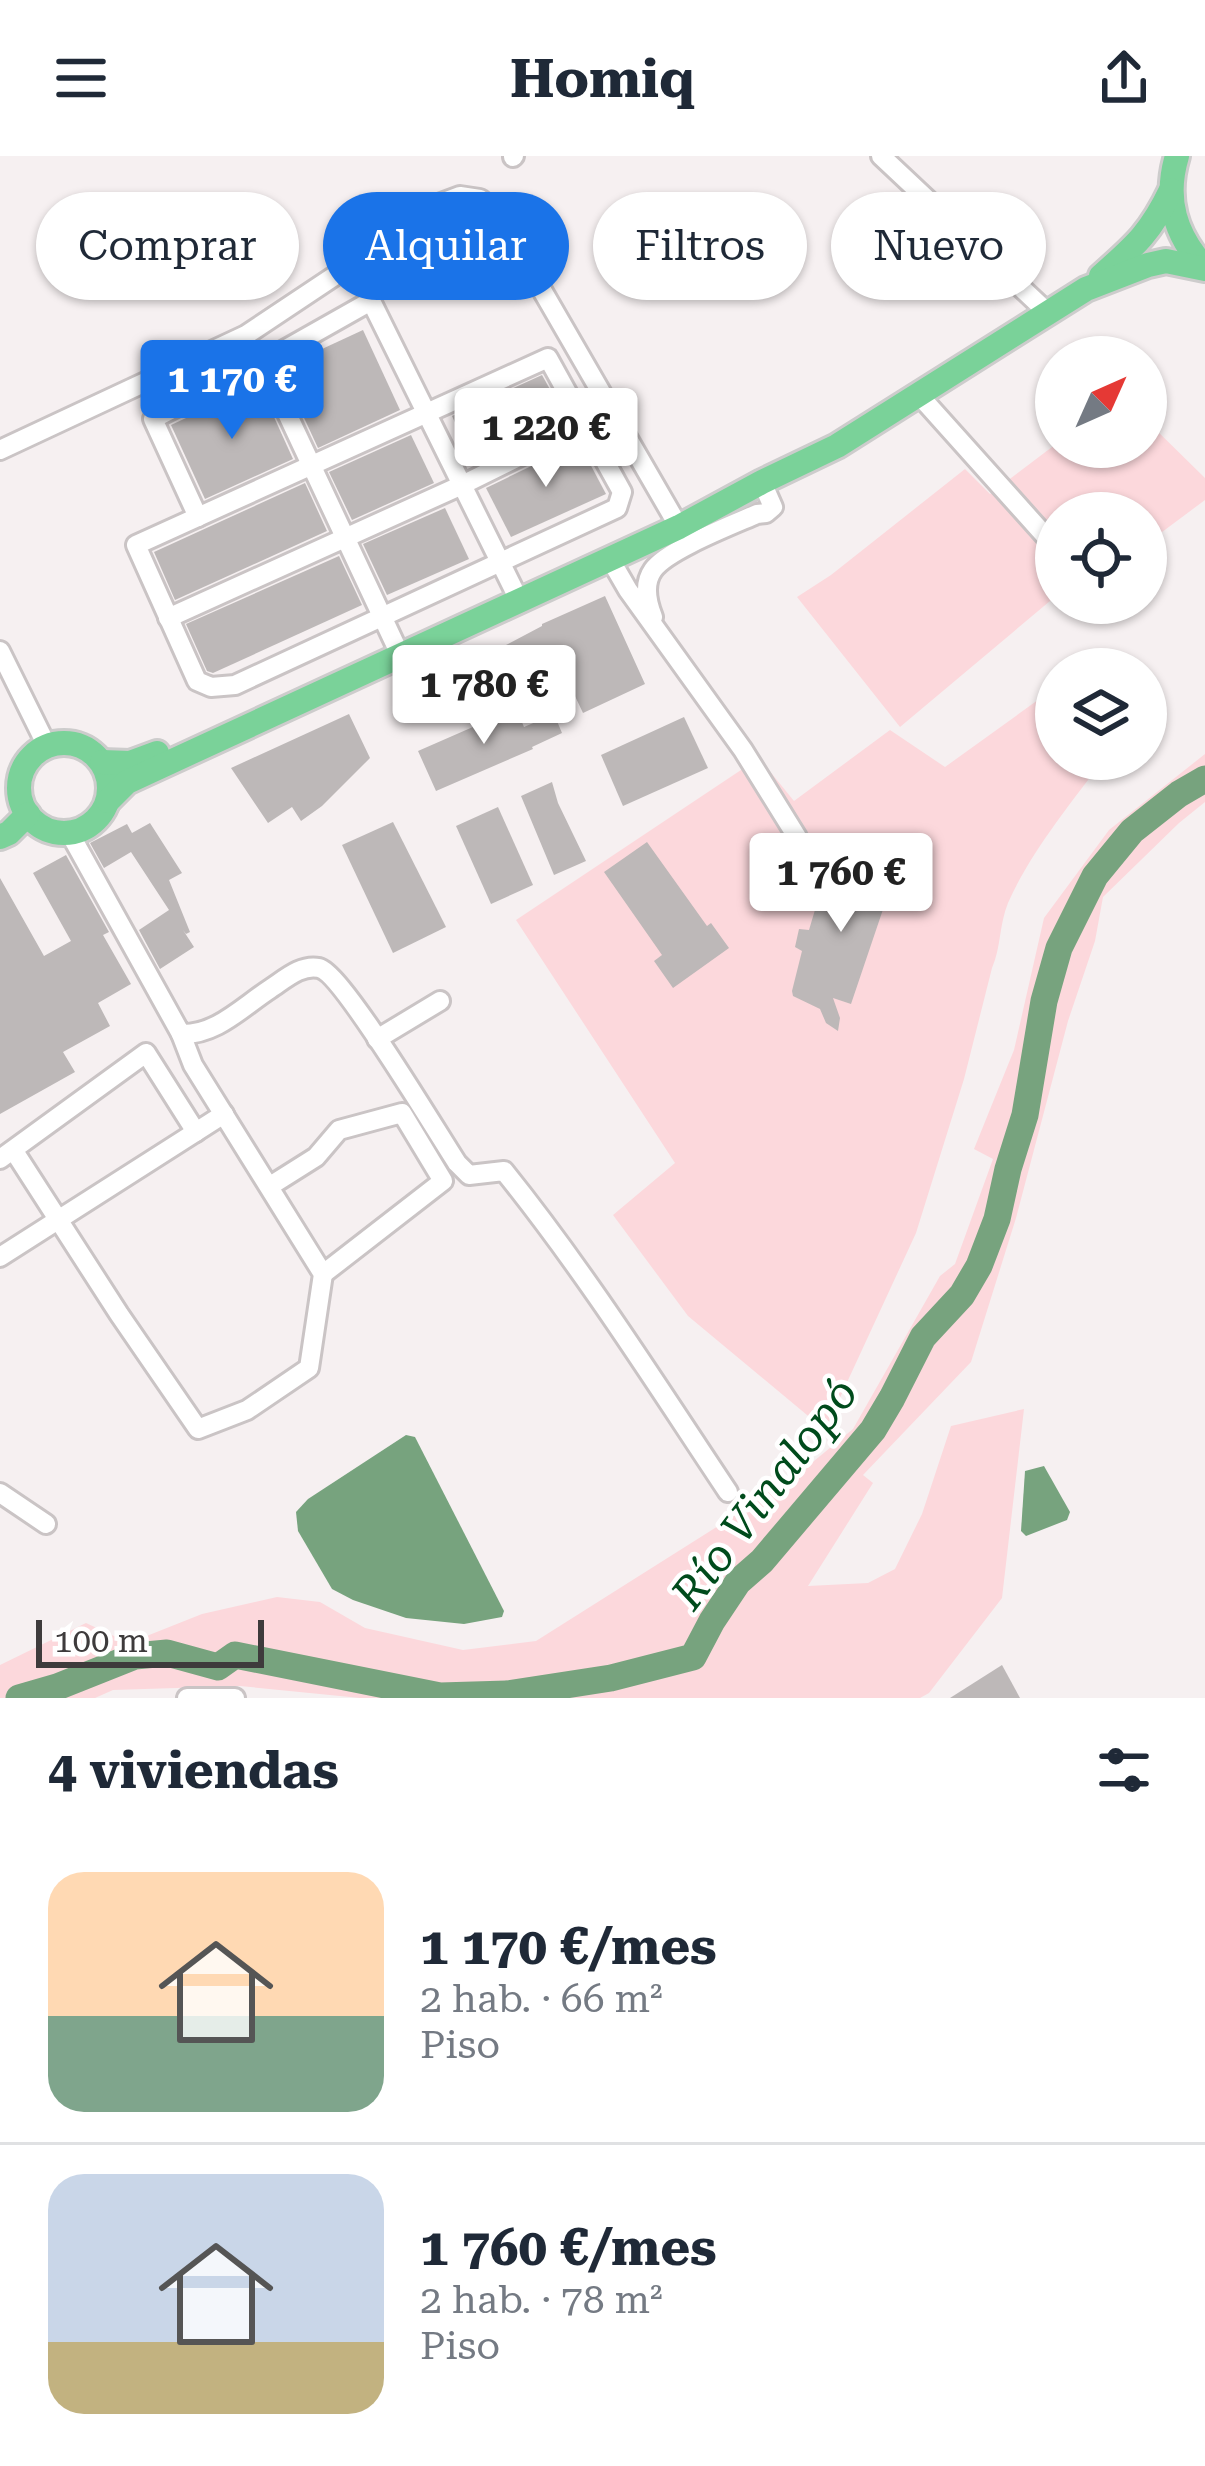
<!DOCTYPE html>
<html lang="es">
<meta charset="utf-8">
<style>
body{margin:0;font-family:"Roboto Serif",serif;background:#f2f2f3;color:#1f2937;height:100vh;display:flex;flex-direction:column;font-size:45px;white-space:nowrap}
*{box-sizing:border-box;margin:0}
p{font-size:39px;color:#747a83}
.icon{flex:none;width:66px;height:66px;fill:none;stroke:currentColor;stroke-width:2;stroke-linecap:round;stroke-linejoin:round}
.map{position:relative;height:1542px;overflow:hidden}
.panel{display:flex;flex-direction:column;background:#fff;flex:1}
.panel>*{flex:none}
.hud{position:absolute;left:36px;top:36px;width:1134px;height:108px;display:flex;gap:24px}
.needle{width:78px;rotate:45deg}
.controls{position:absolute;left:1035px;top:180px;display:grid;gap:24px}
.controls a{display:grid;place-items:center;width:132px;height:132px;border-radius:50%;background:#fff;box-shadow:0 3px 9px #0004;font-size:60px}
.scale{position:absolute;left:36px;bottom:30px;width:228px;box-sizing:border-box;padding-left:12px;border:6px solid #3e3b3c;border-top:0;font-size:33px;line-height:42px;white-space:nowrap;color:#3e3b3c;-webkit-text-stroke:9px #fff;paint-order:stroke}
.price{position:absolute;translate:-50% -102px;padding:0 27px;border-radius:12px;background:#fff;color:#222;font-size:39px;line-height:78px;filter:drop-shadow(0 3px 6px #0008)}
.price::after{content:'';position:absolute;left:50%;top:72px;width:36px;height:27px;margin-left:-18px;background:inherit;clip-path:polygon(0 0,100% 0,50% 100%)}
.price.on{background:#1a73e8;color:#fff}
ul{padding:0;list-style:none}
li{display:flex;align-items:center;gap:36px;height:300px;padding:0 48px}
li+li{border-top:3px solid #e0e1e3}
li span{display:grid;place-items:center;flex:none;width:336px;height:240px;border-radius:36px;color:#555}
li>.icon{margin-inline-start:auto}
span .icon{width:144px;height:144px;fill:#fffc;stroke-width:1}
li b{font-size:51px}
h2{display:flex;justify-content:space-between;align-items:center;height:144px;padding:0 48px;font-size:51px}
.chip{padding:0 42px;border-radius:54px;background:#fff;box-shadow:0 3px 9px #0004;font-size:42px;line-height:108px}
.chip.on{background:#1a73e8;color:#fff}
header{display:flex;justify-content:space-between;align-items:center;height:156px;padding:0 48px;background:#fff;font-size:54px;font-weight:700}
.map>svg:first-child{display:block}
.green{fill:#fcd8dc}
.water{fill:#77a37e}
.lines{fill:none;stroke-linecap:round;stroke-linejoin:round}
.river{stroke:#77a37e;stroke-width:27}
.building{fill:#bdb8b8}
.minor-casing{stroke:#cac4c5;stroke-width:24}
.major-casing{stroke:#cdcccc;stroke-width:30}
.minor{stroke:#fff;stroke-width:18}
.major{stroke:#7ad299;stroke-width:24}
.labels{text-anchor:middle;stroke-width:9;stroke-linejoin:round;paint-order:stroke}
.water-label{font-size:45px;font-style:italic;fill:#004b1c;stroke:#fff}
</style>
<header><svg class="icon" aria-label="menu" viewBox="0 0 24 24"><path d="M4 6h16M4 12h16M4 18h16"/></svg>Homiq<svg class="icon" aria-label="share" viewBox="0 0 24 24"><path d="M12 15V3M7 8l5-5 5 5M5 13v7h14v-7"/></svg></header>
<div class="map">
<svg width="1205" height="1542" viewBox="0 0 1205 1542">
<rect width="100%" height="100%" fill="#f6f0f1"/>
<!-- green -->
<g class="green">
<polygon points="1146,264 1205,322 1205,344 1146,388 1146,357 1056,357 1056,440 900,571 797,441 831,419 965,313 990,338 1056,288 1056,291 1146,291"/>
<path d="M1056,531V603H1104C1071,647 1030,697 1008,747C999,769 1001,792 992,812L964,923L916,1077L825,1274L688,1160L613,1059L675,1007L516,764L759,602L794,645L890,574L945,611Z"/>
<polygon points="1205,598 1205,646 1179,667 1103,741 1095,785 1068,865 1016,1062 971,1206 863,1319 873,1327 808,1430 868,1427 895,1413 922,1358 951,1270 1024,1253 1002,1442 929,1537 920,1542 360,1542 240,1530 113,1534 95,1542 0,1542 0,1509 86,1467 129,1487 202,1458 277,1441 320,1446 365,1472 463,1494 536,1485 734,1360 814,1305 853,1273 940,1120 955,1108 993,1003 974,993 1014,894 1044,762 1109,674"/>
</g>
<!-- water -->
<g class="water">
<polygon points="406,1279 415,1281 504,1455 502,1461 464,1468 406,1462 353,1444 332,1433 298,1375 296,1356 308,1343"/>
<polygon points="1044,1310 1070,1356 1067,1364 1026,1380 1021,1375 1025,1315"/>
</g>
<g class="lines">
<!-- river -->
<polyline class="river" points="19,1542 57,1531 135,1500 167,1497 218,1511 235,1499 440,1540 507,1538 611,1522 693,1501 712,1465 738,1426 762,1405 873,1274 892,1242 923,1181 962,1139 979,1110 997,1063 1008,1013 1025,959 1044,845 1059,792 1095,720 1132,675 1179,638 1205,623"/>
</g>
<!-- building -->
<g class="building">
<polygon points="363,174 400,254 318,292 281,212"/>
<polygon points="542,219 566,262 474,308 452,260"/>
<polygon points="259,228 293,303 205,343 171,269"/>
<polygon points="411,279 434,327 352,364 329,316"/>
<polygon points="579,287 606,338 511,381 486,332"/>
<polygon points="305,327 327,375 175,444 154,396"/>
<polygon points="445,352 469,403 387,439 363,388"/>
<polygon points="339,400 362,449 213,517 207,515 186,468"/>
<polygon points="605,440 645,528 583,557 558,504 521,520 506,489 542,470 542,468"/>
<polygon points="482,497 496,528 411,567 395,535"/>
<polygon points="516,552 524,571 554,558 562,577 532,591 533,593 436,635 418,595"/>
<polygon points="349,558 370,602 322,650 301,665 292,651 268,667 231,612"/>
<polygon points="684,561 708,612 623,650 601,599"/>
<polygon points="552,626 558,647 586,705 554,719 521,640"/>
<polygon points="498,651 533,729 491,748 456,670"/>
<polygon points="393,666 446,771 393,797 342,689"/>
<polygon points="150,667 182,717 169,724 190,776 186,778 183,774 194,791 160,813 139,774 169,754 131,696 104,712 90,687 127,668 132,677"/>
<polygon points="647,686 707,770 711,767 729,792 673,832 654,805 662,799 604,716"/>
<polygon points="66,699 109,776 103,779 131,828 98,847 110,870 63,896 75,916 0,958 0,722 44,800 71,785 33,717"/>
<polygon points="831,700 873,712 874,705 896,715 851,848 833,842 840,862 838,875 826,867 820,853 793,840 792,835 802,795 795,791 799,773 809,774"/>
<polygon points="1002,1509 1020,1542 950,1542"/>
</g>
<g class="lines">
<defs>
<g id="minor">
<polyline points="881,0 1047,156"/>
<polyline points="513,1 514,0"/>
<polygon points="548,202 622,336 617,352 235,529 211,531 197,525 136,389"/>
<polyline points="263,206 395,488"/>
<polyline points="919,239 1056,392"/>
<polyline points="0,294 246,179 360,103 436,49 460,40 480,43 498,58 679,371"/>
<polyline points="198,361 153,263 263,206 371,145 514,434"/>
<polyline points="610,403 628,434 743,594 797,681"/>
<path d="M653,461C647,446 643,428 653,414C667,394 732,369 757,358L766,357L773,351L762,326"/>
<polyline points="168,462 462,329 585,268"/>
<polyline points="0,495 47,590"/>
<path d="M69,676L181,878C216,879 241,852 270,833C284,824 301,808 319,812C342,817 438,978 457,1007L469,1019L504,1015C586,1117 656,1228 728,1336"/>
<polyline points="377,883 440,845"/>
<polyline points="14,995 119,1158 198,1273 247,1254 309,1212 323,1118 193,909 181,878"/>
<polyline points="0,1003 146,897 196,976"/>
<polyline points="270,1030 316,1001 339,974 402,957 443,1025 323,1118"/>
<polyline points="0,1101 224,958"/>
<polyline points="0,1337 46,1368"/>
<polyline points="187,1542 235,1542"/>
</g>
<g id="major">
<path d="M1177,0C1164,43 1175,79 1205,112"/>
<path d="M1101,120C1136,89 1151,76 1171,34"/>
<circle cx="64" cy="632" r="45"/>
<polyline points="102,606 130,607 157,597"/>
<polyline points="108,645 127,626 679,371 762,326 837,290 1086,133 1148,109 1166,105 1205,113"/>
<polyline points="0,681 9,677 28,658"/>
</g>
</defs>
<!-- minor casing -->
<use href="#minor" class="minor-casing"/>
<!-- major casing -->
<use href="#major" class="major-casing"/>
<!-- minor -->
<use href="#minor" class="minor"/>
<!-- major -->
<use href="#major" class="major"/>
</g>
<g class="labels">
<!-- water labels -->
<g class="water-label">
<text transform="translate(764 1337) rotate(-53)" y="16">Río Vinalopó</text>
</g>
</g>
</svg>
<div class="controls">
<a><svg class="needle" viewBox="-14 -14 28 28"><path d="M0-13l5 13h-10z" fill="#e53935"/><path d="M0 13l5-13h-10z" fill="#747a83"/></svg></a>
<a><svg class="icon" aria-label="locate" viewBox="0 0 24 24"><circle cx="12" cy="12" r="6"/><path d="M12 2v4M12 18v4M2 12h4M18 12h4"/></svg></a>
<a><svg class="icon" aria-label="layers" viewBox="0 0 24 24"><path d="M12 4l9 5-9 5-9-5zM3 14l9 5 9-5"/></svg></a>
</div>
<div class="scale">100 m</div>
<b class="price on" style="left:232px;top:286px">1 170 €</b>
<b class="price" style="left:546px;top:334px">1 220 €</b>
<b class="price" style="left:484px;top:591px">1 780 €</b>
<b class="price" style="left:841px;top:779px">1 760 €</b>
<div class="hud">
<a class="chip">Comprar</a>
<a class="chip on">Alquilar</a>
<a class="chip">Filtros</a>
<a class="chip">Nuevo</a>
</div>
</div>
<section class="panel">
<h2>4 viviendas<svg class="icon" aria-label="filters" viewBox="0 0 24 24"><path d="M4 7h16M4 17h16"/><circle cx="9" cy="7" r="2"/><circle cx="15" cy="17" r="2"/></svg></h2>
<ul>
<li><span style="background:linear-gradient(#ffd9b3 60%,#7fa58c 0)"><svg class="icon" aria-label="home" viewBox="0 0 24 24"><path d="M3 11l9-7 9 7M6 9v11h12V9"/></svg></span><div><b>1 170 €/mes</b><p>2 hab. · 66 m²</p><p>Piso</p></div></li>
<li><span style="background:linear-gradient(#c9d6e8 70%,#c2b280 0)"><svg class="icon" aria-label="home" viewBox="0 0 24 24"><path d="M3 11l9-7 9 7M6 9v11h12V9"/></svg></span><div><b>1 760 €/mes</b><p>2 hab. · 78 m²</p><p>Piso</p></div></li>
</ul>
</section>
